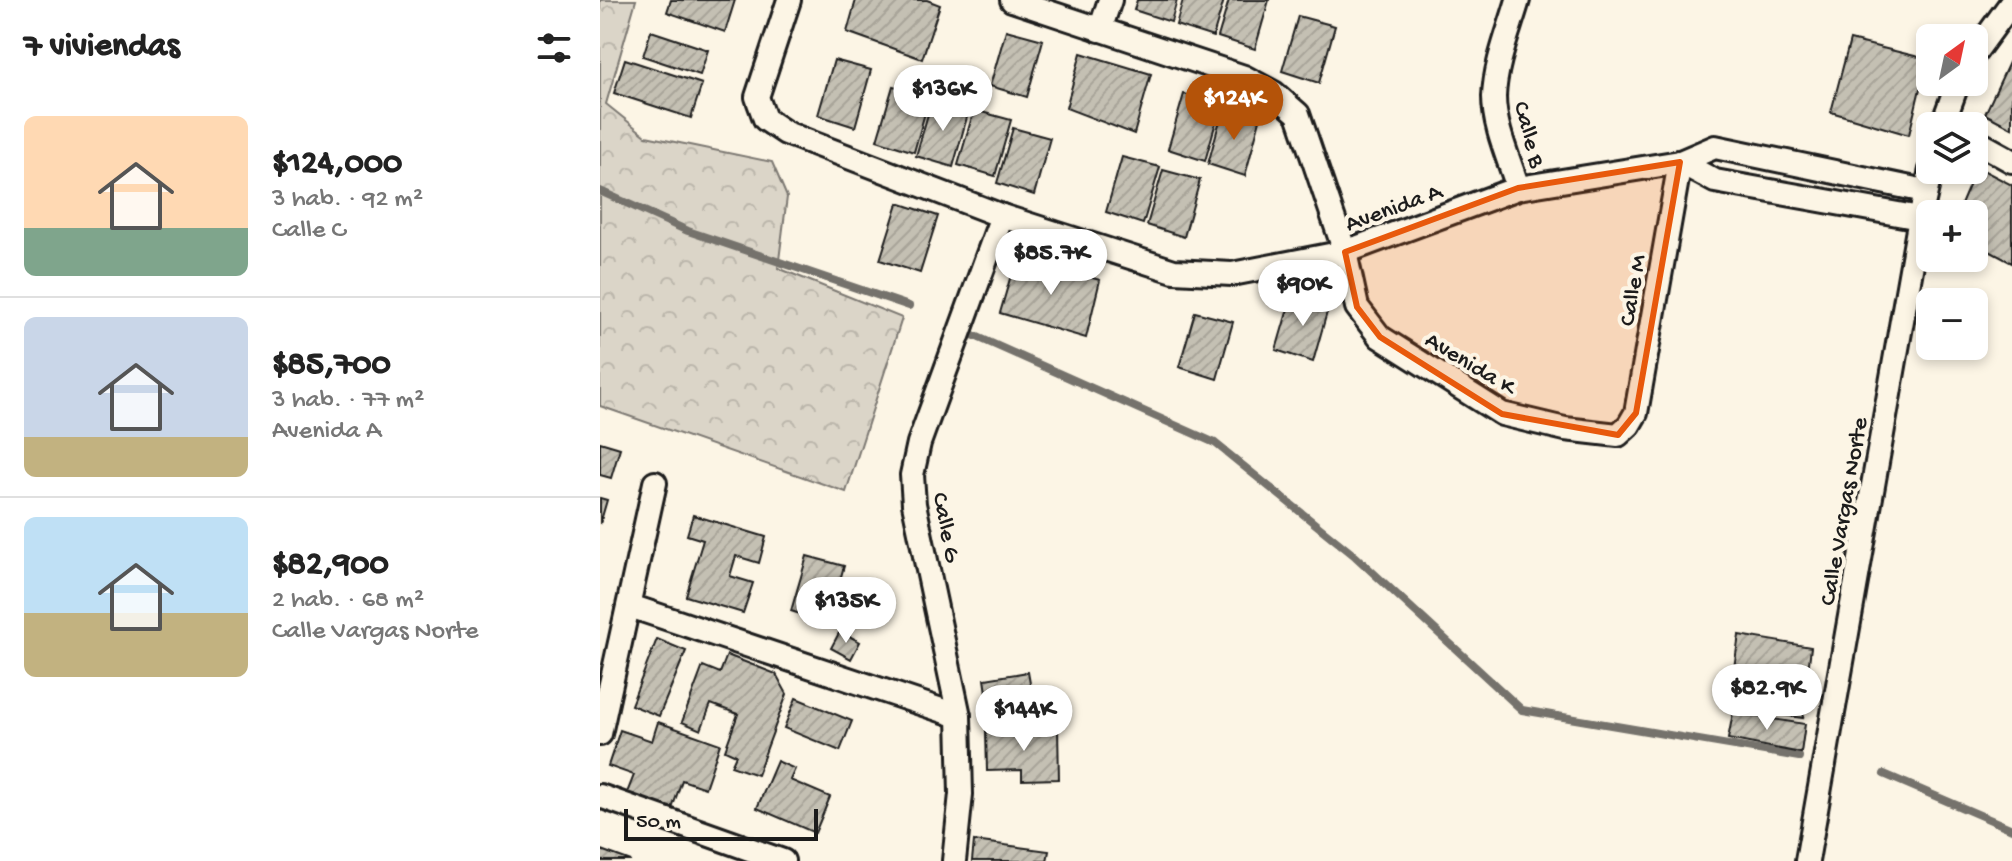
<!DOCTYPE html>
<html lang="es">
<meta charset="utf-8">
<style>
body{margin:0;font-family:"Gochi Hand",sans-serif;background:#f2f2f2;color:#222;height:100vh;display:flex;flex-direction:column;font-size:30px;white-space:nowrap}
*{box-sizing:border-box;margin:0}
p{font-size:26px;color:#767676}
.icon{flex:none;width:44px;height:44px;fill:none;stroke:currentColor;stroke-width:2;stroke-linecap:round;stroke-linejoin:round}
.map{position:relative;flex:1;overflow:hidden}
.sheet{display:flex;flex-direction:column;background:#fff;width:600px}
.sheet>*{flex:none}
.needle{width:52px;rotate:33deg}
.tools{position:absolute;left:1316px;top:24px;display:grid;gap:16px}
.tools a{display:grid;place-items:center;width:72px;height:72px;border-radius:12px;background:#fff;box-shadow:0 4px 12px #0003;font-size:40px}
.scale{position:absolute;left:24px;bottom:20px;width:194px;box-sizing:border-box;padding-left:8px;border:4px solid #1c1c1c;border-top:0;font-size:22px;line-height:28px;white-space:nowrap;color:#1c1c1c;-webkit-text-stroke:6px #fcf5e5;paint-order:stroke}
.price{position:absolute;translate:-50% -68px;padding:0 18px;border-radius:28px;background:#fff;color:#222;font-size:26px;line-height:52px;filter:drop-shadow(0 2px 4px #0008)}
.price::after{content:'';position:absolute;left:50%;top:48px;width:24px;height:18px;margin-left:-12px;background:inherit;clip-path:polygon(0 0,100% 0,50% 100%)}
.price.selected{background:#b45309;color:#fff}
ul{padding:0;list-style:none}
li{display:flex;align-items:center;gap:24px;height:200px;padding:0 24px}
li+li{border-top:2px solid #e0e0e0}
li span{display:grid;place-items:center;flex:none;width:224px;height:160px;border-radius:12px;color:#555}
li>.icon{margin-inline-start:auto}
span .icon{width:96px;height:96px;fill:#fffc;stroke-width:1}
li b{font-size:34px}
h2{display:flex;justify-content:space-between;align-items:center;height:96px;padding:0 24px;font-size:34px}
main{display:flex;flex:1;min-height:0}
.map>svg:first-child{display:block}
.forest{fill:url(#forest-crowns);stroke:#7c7872;stroke-width:2}
.lines{fill:none;stroke-linecap:round;stroke-linejoin:round}
.stream{stroke:#75726c;stroke-width:8}
.building{fill:url(#building-hatch);stroke:#1c1c1c;stroke-width:2}
.street-casing{stroke:#1c1c1c;stroke-width:28}
.street{stroke:#fcf5e5;stroke-width:22}
.marked{fill:#e8590c;fill-opacity:0.2;stroke:#e8590c;stroke-width:6;stroke-linejoin:round}
.labels{text-anchor:middle;stroke-width:8;stroke-linejoin:round;paint-order:stroke}
.street-label{font-size:24px;fill:#1c1c1c;stroke:#fcf5e5}
</style>
<main>
<section class="sheet">
<h2>7 viviendas<svg class="icon" aria-label="filters" viewBox="0 0 24 24"><path d="M4 7h16M4 17h16"/><circle cx="9" cy="7" r="2"/><circle cx="15" cy="17" r="2"/></svg></h2>
<ul>
<li><span style="background:linear-gradient(#ffd9b3 70%,#7fa58c 0)"><svg class="icon" aria-label="home" viewBox="0 0 24 24"><path d="M3 11l9-7 9 7M6 9v11h12V9"/></svg></span><div><b>$124,000</b><p>3 hab. · 92 m²</p><p>Calle C</p></div></li>
<li><span style="background:linear-gradient(#c9d6e8 75%,#c2b280 0)"><svg class="icon" aria-label="home" viewBox="0 0 24 24"><path d="M3 11l9-7 9 7M6 9v11h12V9"/></svg></span><div><b>$85,700</b><p>3 hab. · 77 m²</p><p>Avenida A</p></div></li>
<li><span style="background:linear-gradient(#bfe0f5 60%,#c2b280 0)"><svg class="icon" aria-label="home" viewBox="0 0 24 24"><path d="M3 11l9-7 9 7M6 9v11h12V9"/></svg></span><div><b>$82,900</b><p>2 hab. · 68 m²</p><p>Calle Vargas Norte</p></div></li>
</ul>
</section>
<div class="map">
<svg width="1412" height="861" viewBox="0 0 1412 861">
<defs>
<pattern id="forest-crowns" width="20" height="18" patternUnits="userSpaceOnUse" patternTransform="scale(2)"><rect width="20" height="18" fill="#dbd5c8"/><path d="M2 6a3 3 0 1 1 6 0M12 15a3 3 0 1 1 6 0" fill="none" stroke="#bbb6ab"/></pattern>
<pattern id="building-hatch" width="6" height="6" patternUnits="userSpaceOnUse" patternTransform="scale(2)"><rect width="6" height="6" fill="#c4c0b3"/><path d="M-1 1l2-2M0 6l6-6M5 7l2-2" fill="none" stroke="#a8a499"/></pattern>
</defs>
<rect width="100%" height="100%" fill="#fcf5e5"/>
<filter id="ink" filterUnits="userSpaceOnUse"><feTurbulence type="fractalNoise" baseFrequency=".0125" numOctaves="2"/><feDisplacementMap in="SourceGraphic" scale="16" xChannelSelector="R" yChannelSelector="G"/><feConvolveMatrix kernelMatrix="1 2 1 2 8 2 1 2 1" color-interpolation-filters="sRGB"/></filter>
<g filter="url(#ink)">
<!-- forest -->
<polygon class="forest" points="0,0 36,0 6,104 46,136 172,162 187,197 178,268 302,318 246,492 0,406"/>
<g class="lines">
<!-- stream -->
<g class="stream">
<polyline points="0,191 88,231 309,306"/>
<polyline points="373,335 615,443 755,556 922,710 1199,757"/>
<polyline points="1284,774 1412,829"/>
</g>
</g>
<!-- building -->
<g class="building">
<polygon points="71,0 135,0 125,32 67,12"/>
<polygon points="256,0 327,0 340,5 322,59 247,32"/>
<polygon points="537,0 577,0 571,22 534,10"/>
<polygon points="583,0 624,0 613,37 576,25"/>
<polygon points="629,0 669,0 655,49 618,37"/>
<polygon points="698,16 735,26 719,83 682,71"/>
<polygon points="406,30 443,40 427,97 390,86"/>
<polygon points="51,31 108,50 100,75 43,56"/>
<polygon points="1250,40 1327,59 1309,135 1231,112"/>
<polygon points="481,53 551,74 534,134 466,108"/>
<polygon points="1412,56 1412,128 1385,114"/>
<polygon points="25,59 102,84 91,118 14,93"/>
<polygon points="234,60 271,70 255,127 218,115"/>
<polygon points="293,86 330,95 314,152 277,140"/>
<polygon points="584,94 621,104 605,161 568,149"/>
<polygon points="332,100 369,110 353,167 316,156"/>
<polygon points="623,109 660,120 645,176 608,164"/>
<polygon points="374,110 411,120 395,176 358,165"/>
<polygon points="413,128 450,138 434,195 397,183"/>
<polygon points="522,157 560,167 543,224 506,212"/>
<polygon points="1377,167 1412,185 1412,263 1374,243 1374,214 1357,214"/>
<polygon points="563,170 600,180 584,237 547,225"/>
<polygon points="298,203 338,216 320,273 280,260"/>
<polygon points="416,258 500,280 486,338 400,313"/>
<polygon points="692,295 729,305 713,362 676,350"/>
<polygon points="595,312 633,322 617,379 579,367"/>
<polygon points="0,442 20,448 11,478 0,475"/>
<polygon points="0,498 7,500 0,524"/>
<polygon points="93,515 166,537 159,563 136,556 130,576 153,583 143,613 86,596 103,540 87,535"/>
<polygon points="207,556 244,566 228,623 191,611"/>
<polygon points="240,631 260,642 251,659 231,648"/>
<polygon points="1139,635 1211,647 1207,679 1134,668"/>
<polygon points="57,639 86,651 59,716 31,705"/>
<polygon points="127,655 176,674 187,694 157,775 131,766 136,755 125,750 138,714 111,704 101,730 82,722 103,666 120,673"/>
<polygon points="428,672 432,695 446,693 449,717 392,726 385,679"/>
<polygon points="1136,674 1208,685 1203,718 1131,707"/>
<polygon points="196,698 252,721 240,751 184,728"/>
<polygon points="1133,713 1205,724 1201,753 1128,739"/>
<polygon points="58,722 120,744 105,788 82,780 72,809 27,793 34,775 8,766 20,730 52,741"/>
<polygon points="458,729 459,779 422,780 422,770 387,771 386,731"/>
<polygon points="177,761 195,769 190,780 230,797 215,833 157,808"/>
<polygon points="374,841 449,851 447,861 372,861"/>
<polygon points="1,850 31,861 0,861"/>
</g>
<g class="lines">
<defs>
<g id="street">
<polyline points="189,0 157,97 165,119 186,133 402,216 574,271 632,274 745,252 918,188 1080,162 1115,147 1325,191"/>
<polyline points="412,0 644,77 674,93 698,114 745,252 757,307 780,337 902,414 965,429 1018,435 1029,425 1036,413 1080,162"/>
<path d="M918,0C909,31 895,65 894,97C894,127 909,159 918,188"/>
<polyline points="500,30 510,0"/>
<polyline points="1374,54 1412,2"/>
<polyline points="1342,126 1358,82"/>
<polyline points="1374,140 1412,161"/>
<polyline points="1080,162 1115,181 1320,218"/>
<polyline points="30,606 359,716"/>
<polyline points="0,734 55,483"/>
<polyline points="0,796 183,861"/>
<polyline points="354,861 361,794 359,716 314,504 312,475 319,443 402,216"/>
<polyline points="1207,861 1320,218 1331,170"/>
</g>
</defs>
<!-- street casing -->
<use href="#street" class="street-casing"/>
<!-- street -->
<use href="#street" class="street"/>
</g>
</g>
<!-- marked area -->
<path class="marked" d="M1080,162L1036,413L1018,435L902,414L780,337L757,307L745,252L918,188Z"/>
<g class="labels">
<!-- street labels -->
<g class="street-label">
<text transform="translate(931 134) rotate(75)" y="8">Calle B</text>
<text transform="translate(793 206) rotate(-20)" y="8">Avenida A</text>
<text transform="translate(1031 290) rotate(-80)" y="8">Calle M</text>
<text transform="translate(871 362) rotate(31)" y="8">Avenida K</text>
<text transform="translate(1242 511) rotate(-80)" y="8">Calle Vargas Norte</text>
<text transform="translate(348 527) rotate(79)" y="8">Calle G</text>
</g>
</g>
</svg>
<div class="tools">
<a><svg class="needle" viewBox="-14 -14 28 28"><path d="M0-13l5 13h-10z" fill="#e53935"/><path d="M0 13l5-13h-10z" fill="#767676"/></svg></a>
<a><svg class="icon" aria-label="layers" viewBox="0 0 24 24"><path d="M12 4l9 5-9 5-9-5zM3 14l9 5 9-5"/></svg></a>
<a>+</a>
<a>−</a>
</div>
<div class="scale">50 m</div>
<b class="price" style="left:343px;top:133px">$136K</b>
<b class="price selected" style="left:634px;top:142px">$124K</b>
<b class="price" style="left:451px;top:297px">$85.7K</b>
<b class="price" style="left:703px;top:328px">$90K</b>
<b class="price" style="left:246px;top:645px">$135K</b>
<b class="price" style="left:1167px;top:732px">$82.9K</b>
<b class="price" style="left:424px;top:753px">$144K</b>
</div>
</main>
